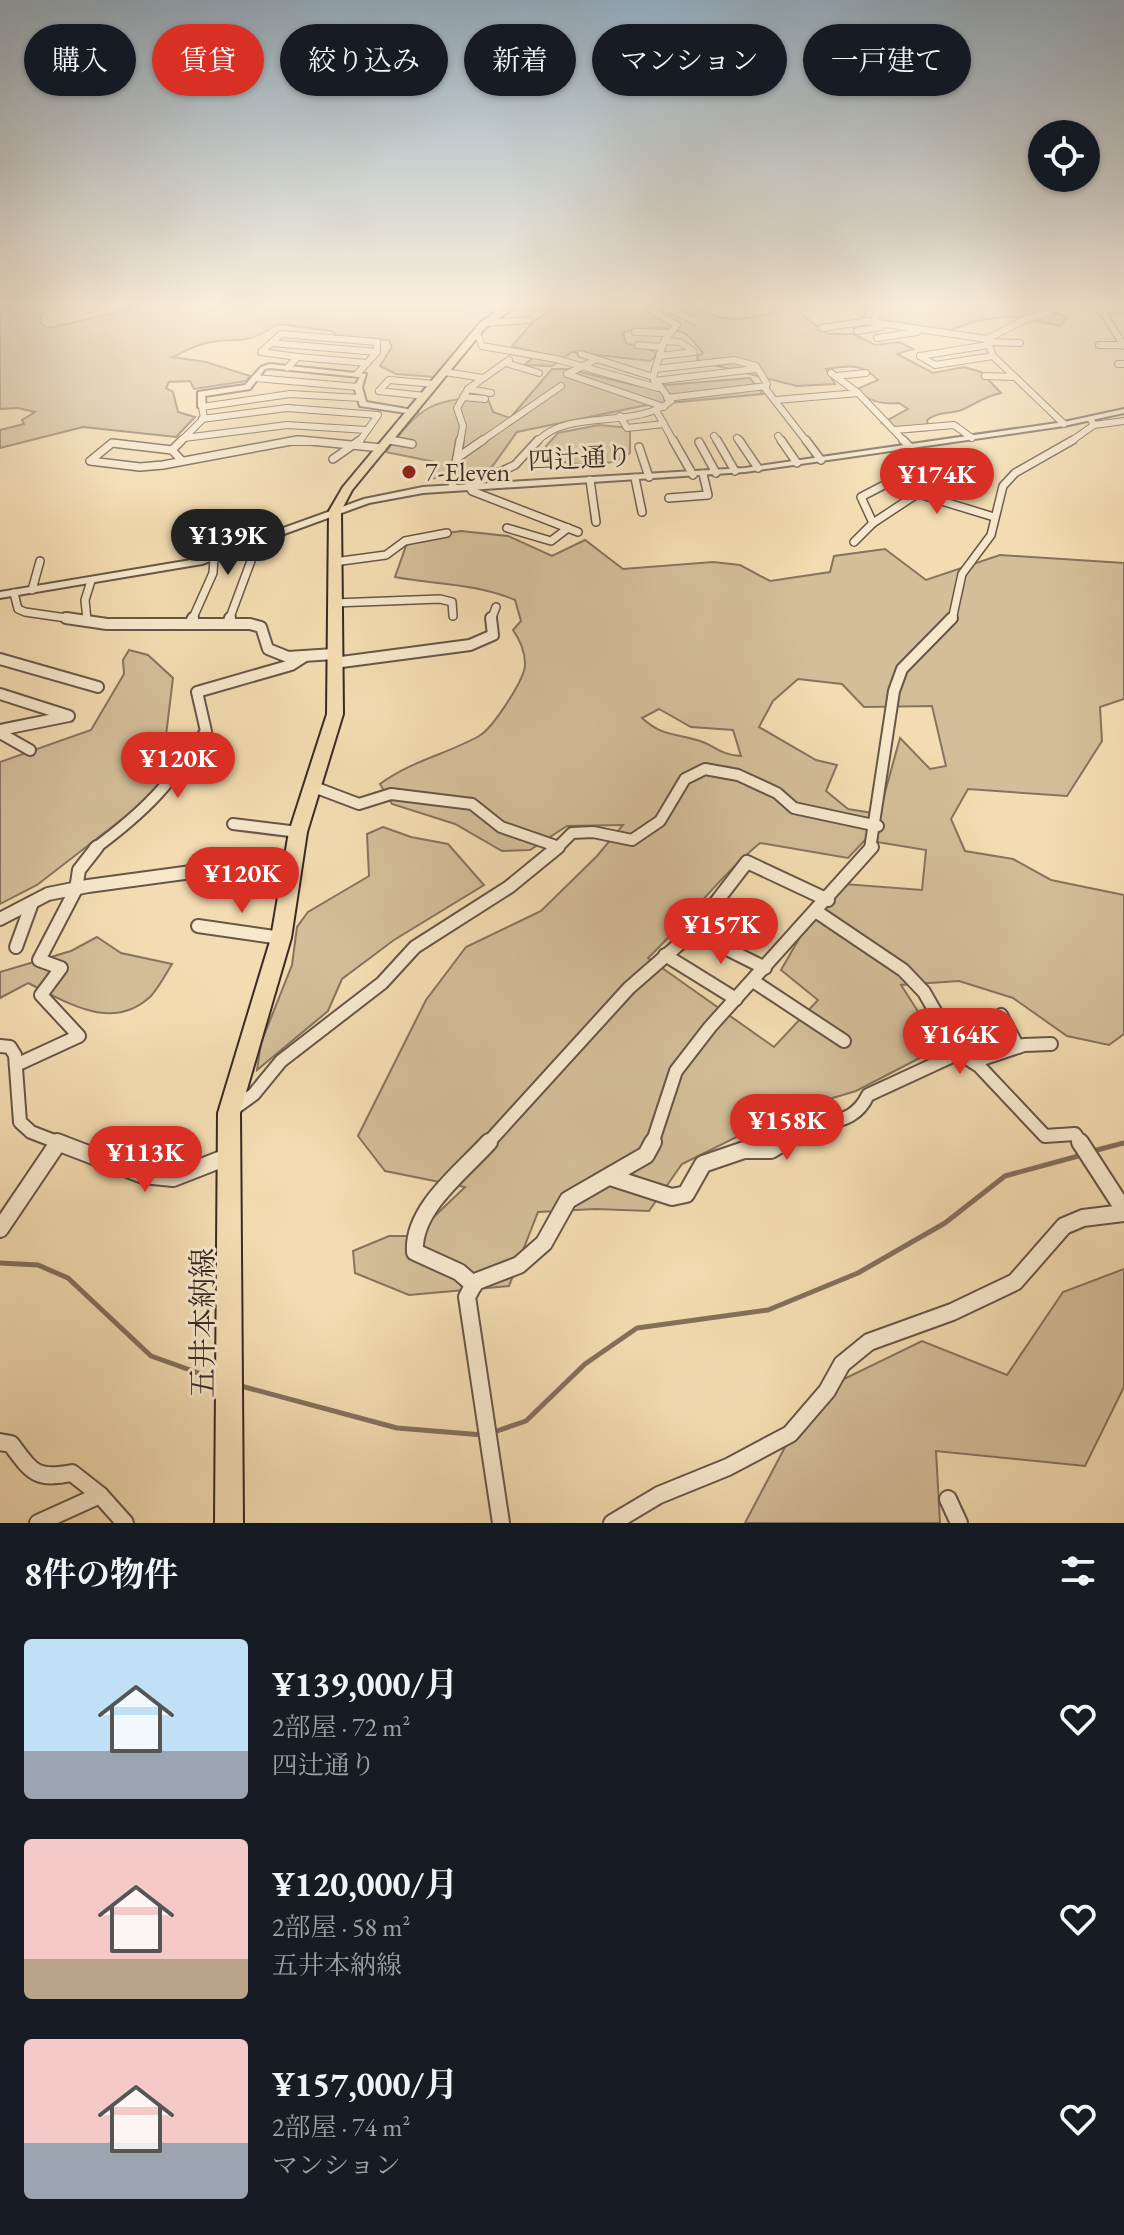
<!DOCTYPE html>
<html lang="ja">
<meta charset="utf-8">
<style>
body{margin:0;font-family:"EB Garamond","Noto Serif JP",serif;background:#242831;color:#f1f3f6;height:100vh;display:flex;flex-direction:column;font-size:30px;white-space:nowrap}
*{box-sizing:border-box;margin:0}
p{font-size:26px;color:#9ea1a6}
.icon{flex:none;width:44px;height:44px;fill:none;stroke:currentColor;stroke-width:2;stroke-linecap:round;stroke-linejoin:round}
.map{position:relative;height:1523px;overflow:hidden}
.details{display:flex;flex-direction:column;background:#171b24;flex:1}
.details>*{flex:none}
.banner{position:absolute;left:24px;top:24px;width:1076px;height:72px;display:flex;gap:16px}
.controls{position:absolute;left:1028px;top:120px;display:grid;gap:16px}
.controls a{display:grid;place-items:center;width:72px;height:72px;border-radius:50%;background:#171b24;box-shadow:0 2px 6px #0004;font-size:40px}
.price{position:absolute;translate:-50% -68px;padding:0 18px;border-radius:28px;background:#d93025;color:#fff;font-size:26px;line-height:52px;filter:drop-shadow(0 2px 4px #0008)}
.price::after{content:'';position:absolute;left:50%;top:48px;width:24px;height:18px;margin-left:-12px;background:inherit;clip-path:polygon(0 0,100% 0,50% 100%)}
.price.on{background:#222;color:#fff}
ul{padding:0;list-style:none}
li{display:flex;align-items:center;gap:24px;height:200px;padding:0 24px}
li span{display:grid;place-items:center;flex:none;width:224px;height:160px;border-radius:8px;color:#555}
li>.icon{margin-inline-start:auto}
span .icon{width:96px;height:96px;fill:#fffc;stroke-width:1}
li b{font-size:34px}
h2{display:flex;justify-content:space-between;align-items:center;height:96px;padding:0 24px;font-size:34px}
.pill{padding:0 28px;border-radius:36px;background:#171b24;box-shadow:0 2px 6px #0004;font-size:28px;line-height:72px}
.pill.on{background:#d93025;color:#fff}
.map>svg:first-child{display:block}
.green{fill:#d3be99;stroke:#86745f;stroke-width:2;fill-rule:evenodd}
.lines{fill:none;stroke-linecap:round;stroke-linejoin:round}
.stream-far1{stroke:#83705c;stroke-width:4}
.stream{stroke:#83705c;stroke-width:5}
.minor-far4-casing{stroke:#685648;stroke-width:8}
.minor-far3-casing{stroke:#685648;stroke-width:10}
.minor-far2-casing{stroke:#685648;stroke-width:14}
.minor-far1-casing{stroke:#685648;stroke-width:16}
.minor-casing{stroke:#685648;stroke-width:20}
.tertiary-casing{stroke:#685648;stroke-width:4}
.primary-casing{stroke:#392a25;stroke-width:4}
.minor-far4{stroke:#f7e8cc;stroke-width:6}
.minor-far3{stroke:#f7e8cc;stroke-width:7}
.minor-far2{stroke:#f7e8cc;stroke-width:10}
.minor-far1{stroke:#f7e8cc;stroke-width:12}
.minor{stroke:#f7e8cc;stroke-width:16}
.tertiary{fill:#f7e8cc;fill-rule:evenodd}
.primary{fill:#f3dcb1;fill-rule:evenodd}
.poi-dot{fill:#8f2418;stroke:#f7e8cc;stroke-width:3}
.labels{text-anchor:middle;stroke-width:6;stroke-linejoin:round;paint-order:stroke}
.far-street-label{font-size:26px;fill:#392a25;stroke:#f7e8cc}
.far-poi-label{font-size:26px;fill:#392a25;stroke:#f7e8cc;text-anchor:start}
.street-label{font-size:30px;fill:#392a25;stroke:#f7e8cc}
</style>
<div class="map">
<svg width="1124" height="1523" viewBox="0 0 1124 1523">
<rect width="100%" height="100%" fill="#f3dcb1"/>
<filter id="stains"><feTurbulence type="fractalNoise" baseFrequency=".0025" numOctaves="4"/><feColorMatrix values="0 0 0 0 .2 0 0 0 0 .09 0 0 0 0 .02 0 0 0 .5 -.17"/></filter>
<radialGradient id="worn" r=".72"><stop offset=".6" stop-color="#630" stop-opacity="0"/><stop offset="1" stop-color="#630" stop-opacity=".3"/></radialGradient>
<!-- green -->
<g class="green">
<path d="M0,303H45L40,323L49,328L131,309L195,303H502L434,377L396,374L380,366L392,347L389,340L339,338L332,331L278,324C240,349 237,335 202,344C192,347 182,353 172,357L206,362L250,376L246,381L194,389L190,381L169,382L166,388L173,392L178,412L195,417L176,437L83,427L0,448V430L24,424L22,420L35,412L18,408L0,409Z"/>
<path d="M561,303H708L699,305L700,310C734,327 758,316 792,307L828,334H853L875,345L900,342L913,349L897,354L933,373L964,367L981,372L1001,393C986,396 978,402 964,409C951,415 940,410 927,420L929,430L896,433L882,423L908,409L899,403C881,405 870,401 855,390L878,380C862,362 848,366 826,369L835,384L797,386L698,361L697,356L703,353C697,346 691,337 684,333C669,326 638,327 623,333L626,343L654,351L656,356L650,361L572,352L552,366L524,365L539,353L512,346L533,322Z"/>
<path d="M873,303C935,303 1008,293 1067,317L1061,326L1011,316L976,321L943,333L862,317Z"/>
<path d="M552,369H568L642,387L750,378L763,394L647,405L517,432L489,471L428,479L435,462L386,452C417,410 434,395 488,399L493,412L510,418Z"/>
<path d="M599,425L630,428V453C609,470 574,465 549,459L546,446L558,433Z"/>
<path d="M461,531L508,536L552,556L585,540L623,569L713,562L740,565L770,581L830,572L834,556L885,549L926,580L1000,555L1124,563V699L1100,707L1102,741L1067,796L968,789L951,819L965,851L1013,859L1051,880L1124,895V1034L1109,1045L1067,1036L1013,998L959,981L901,985L941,1047L856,1091L789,1111L682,1164L649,1211L595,1209L538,1212L509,1286L409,1295L355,1273L353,1251L389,1236H414L465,1187L385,1171L358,1136L426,1000L466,947L541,911L597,856L623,825L567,826L530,850L502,851L455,824L392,804L380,784C411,761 447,754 479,736C492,729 526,678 525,664C525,652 520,640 513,630L521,621L515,600C474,583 437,585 395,577L407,543L427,536ZM798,679L842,684L864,707L932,706L946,766L930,769L900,738L879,814L848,809L826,791L837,765L816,760L759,727L773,701ZM659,709L691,727L733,730L741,756C718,754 718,747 700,741C675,733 663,737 642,718ZM865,840L926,850L922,890L831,883L781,970L818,1000L774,1047L648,958C687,921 718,878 760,843L848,858Z"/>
<polygon points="129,650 148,655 173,678 165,744 165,786 37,885 0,904 0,762 91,730 124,674 123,660"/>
<polygon points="383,827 411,837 448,844 484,885 394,940 342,979 328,1011 257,1070 261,1043 292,965 297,927 308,912 369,876 367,834"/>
<path d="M97,937L121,953L172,964C166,974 159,987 151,996C112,1033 67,1002 28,983L0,998V972L71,951Z"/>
<polygon points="1124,1269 1124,1387 1085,1466 936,1451 940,1523 745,1523 813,1394 922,1341 1007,1375 1063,1292"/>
</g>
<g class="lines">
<!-- stream-far1 -->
<polyline class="stream-far1" points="1120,1144 1124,1143"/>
<!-- stream -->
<g class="stream">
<polyline points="1093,1151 1124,1143"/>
<polyline points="0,1263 38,1265 68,1278 151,1356 218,1380"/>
<polyline points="241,1386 397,1428 483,1435"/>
<polyline points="494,1432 526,1421 585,1364 637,1328 768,1310 858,1273 945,1223 1005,1176 1082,1155"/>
</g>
<defs>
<g id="minor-far4">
<polyline points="1073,303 1102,311 1124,309"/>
<polyline points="81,310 136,303"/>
<polyline points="470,310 551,305"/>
<polyline points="1102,311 1124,346"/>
<polyline points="864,321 987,339 993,356 1064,424"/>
<polyline points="874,322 880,303"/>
<polyline points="486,323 528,320"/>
<polyline points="822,328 869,321"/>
<polyline points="857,331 881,327"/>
<polyline points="635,332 668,333"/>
<polyline points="477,333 482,346 556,359 658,388"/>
<polyline points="877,338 917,332"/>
<polyline points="987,339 1024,320 1051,312 1050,303"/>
<polyline points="987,342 1020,343"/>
<polyline points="271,343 377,352"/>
<polyline points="638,345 662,347"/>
<polyline points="1099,345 1122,345"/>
<polyline points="581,354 653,377"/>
<polyline points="659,356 694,352 680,342 664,341"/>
<polyline points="920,356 935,365 993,356"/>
<polyline points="920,356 988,345"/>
<polyline points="298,357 367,363"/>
<polyline points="595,360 567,374 664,407"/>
<polyline points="506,363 539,373"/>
<polyline points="1118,364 1124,364"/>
<polyline points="287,368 298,357 261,352 281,334 377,342 377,352 357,374"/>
<polyline points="655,369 734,360 756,366 767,384 765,388 807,442"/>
<polyline points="445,372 483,378"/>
<polyline points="831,373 858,393 905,442"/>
<polyline points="836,376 866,373"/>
<polyline points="985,376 1014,377"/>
<polyline points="255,378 358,387"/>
<polyline points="654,381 755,369"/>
<polyline points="468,389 491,393"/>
<polyline points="379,391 389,380 435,384"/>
<polyline points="379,391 425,396"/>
<polyline points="463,397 485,399"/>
<polyline points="667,398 766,386"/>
<polyline points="776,400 858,393"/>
<polyline points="657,412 674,442"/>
<polyline points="620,416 627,428 664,424"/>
<polyline points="202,419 287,408 378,415 359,442"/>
<polyline points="1094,425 1124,421"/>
<polyline points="895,430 954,425 972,438"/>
<polyline points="714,436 718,442"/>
<polyline points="778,436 782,442"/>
<polyline points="184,438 287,425 367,430"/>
<polyline points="737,438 740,442"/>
<polyline points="389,440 402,442"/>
<polyline points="180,442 204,418 202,407 290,394 361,398"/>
<polyline points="286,442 321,442"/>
<polyline points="460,442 463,426 457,408 468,389 509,360"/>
<polyline points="480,442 561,386"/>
<path d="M537,442C566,408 635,430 671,401L653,377L664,341L677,325L651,310L660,305L695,321"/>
<polyline points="1070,442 1094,425 1091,420"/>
</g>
<g id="minor-far3">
<polyline points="300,440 382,448"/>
<polyline points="390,440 412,444"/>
<polyline points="538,440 515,465 469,486 472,491 578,532"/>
<polyline points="673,440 693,475"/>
<polyline points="717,440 735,471"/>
<polyline points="739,440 758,468"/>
<polyline points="781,440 797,463"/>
<polyline points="806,440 821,460"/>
<polyline points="903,440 910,447"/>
<polyline points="699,442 716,473"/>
<polyline points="639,447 649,477"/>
<polyline points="172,450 182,440"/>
<polyline points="457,458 483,440"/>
<polyline points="333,459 360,440"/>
<polyline points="182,461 172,450 112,443 90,461 140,467 163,465 297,440"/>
<polyline points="635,478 642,512"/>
<polyline points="590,480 596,522"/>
<polyline points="452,487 460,440"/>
<polyline points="669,498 708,495 703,474"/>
<polyline points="873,523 917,494"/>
<polyline points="507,528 551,541 568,528"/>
<polyline points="854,542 873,523 861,497 886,484 994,517"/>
<polyline points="334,562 386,555 405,541 447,533"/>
<polyline points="32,590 40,561"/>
<polyline points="14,593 18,609 25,612 80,620"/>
<polyline points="334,603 440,599 452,602 453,616"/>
<polyline points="87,620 85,600 91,581"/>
<polyline points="192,620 213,573 214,558"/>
<polyline points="229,620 258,542"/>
<polyline points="491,620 496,607"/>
<polyline points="952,620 962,574 991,535 1003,486 1015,473 1073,440"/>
</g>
<g id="minor-far2">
<polyline points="66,618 107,624 250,624 261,627 268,649 288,657 334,654"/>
<polyline points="191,622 193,618"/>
<polyline points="228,624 230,618"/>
<polyline points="0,659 98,687"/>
<polyline points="334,663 470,645 493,635 491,618"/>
<polyline points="0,694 69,716 0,730"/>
<polyline points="0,733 30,750"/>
<polyline points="314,787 359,804 391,794 472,804 501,827 559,847"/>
<polyline points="233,824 298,832"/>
<path d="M94,849C148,809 168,786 206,731L197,692L291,665L305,656"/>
<polyline points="556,849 572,833 593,832 632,840 660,821 685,779 705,769 738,775 777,793 794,808 878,826"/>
<polyline points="870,849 894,691 902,669 952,618"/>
</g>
<g id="minor-far1">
<polyline points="817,912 903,970 924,992 959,1053 979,1066 1045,1136 1075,1134 1082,1144"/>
<polyline points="0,919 48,894 88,886 221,868 292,870"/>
<polyline points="198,926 281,938"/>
<polyline points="693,932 765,968"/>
<polyline points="16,947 32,903"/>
<polyline points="665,955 736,999"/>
<polyline points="753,981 844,1041"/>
<polyline points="1001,1015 1018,1047"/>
<polyline points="0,1046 10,1047 15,1055 20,1122 31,1132 62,1144"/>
<polyline points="973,1062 1024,1045 1051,1044"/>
<polyline points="16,1065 79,1036 41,995 61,968 39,960 76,889 79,870 97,847"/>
<polyline points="232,1110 254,1094 281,1061 382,983 415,947 509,887 558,847"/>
<polyline points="487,1144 629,988 693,932 747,862 828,900"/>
<polyline points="652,1144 676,1071 710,1027 872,847"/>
<path d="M781,1144C788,1140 796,1134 804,1131C830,1119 854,1125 868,1095L959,1053"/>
</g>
<g id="minor">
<polyline points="57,1142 143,1175 173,1178 227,1157"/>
<polyline points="1080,1142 1124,1210"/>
<polyline points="610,1177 672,1197 686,1194 703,1164 744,1150 771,1150 784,1142"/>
<polyline points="0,1229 58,1143"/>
<path d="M474,1285L459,1272L415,1252C412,1209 462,1172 489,1142"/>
<path d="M0,1442L11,1444C32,1472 35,1480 72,1473L100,1495"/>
<polyline points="948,1499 959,1523"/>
<polyline points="38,1523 100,1495 125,1523"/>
<polyline points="501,1523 467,1297 475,1282 519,1265 544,1243 568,1200 646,1155 653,1142"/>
<polyline points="612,1523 659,1495 728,1467 790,1434 827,1391 842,1364 869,1342 952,1312 1015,1282 1064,1226 1083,1218 1124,1213"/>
</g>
<g id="tertiary">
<polygon points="270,364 366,374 362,387 366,402 413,410 417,412 413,414 360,406 354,387 360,377 270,368 265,369 250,389 205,396 206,407 202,409 198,407 198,392 245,385 261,367"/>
<polygon points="1124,409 1124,413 1064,426 745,472 423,493 369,503 202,564 0,598 0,592 197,559 364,499 423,487 745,468 1064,422"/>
</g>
<polygon id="primary" points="515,303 527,303 508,312 486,327 352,490 341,511 343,714 307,832 291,938 240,1113 243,1523 215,1523 218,1113 271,938 289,832 327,714 329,511 343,487 480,323 502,308"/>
</defs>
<!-- minor-far4 casing -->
<use href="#minor-far4" class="minor-far4-casing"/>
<!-- minor-far3 casing -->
<use href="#minor-far3" class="minor-far3-casing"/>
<!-- minor-far2 casing -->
<use href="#minor-far2" class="minor-far2-casing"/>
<!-- minor-far1 casing -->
<use href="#minor-far1" class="minor-far1-casing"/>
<!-- minor casing -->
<use href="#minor" class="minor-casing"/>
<!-- tertiary casing -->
<use href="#tertiary" class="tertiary-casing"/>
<!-- primary casing -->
<use href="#primary" class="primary-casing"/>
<!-- minor-far4 -->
<use href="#minor-far4" class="minor-far4"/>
<!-- minor-far3 -->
<use href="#minor-far3" class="minor-far3"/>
<!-- minor-far2 -->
<use href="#minor-far2" class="minor-far2"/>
<!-- minor-far1 -->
<use href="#minor-far1" class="minor-far1"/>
<!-- minor -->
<use href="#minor" class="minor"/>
<!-- tertiary -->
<use href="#tertiary" class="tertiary"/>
<!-- primary -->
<use href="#primary" class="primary"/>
</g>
<!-- sky -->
<linearGradient id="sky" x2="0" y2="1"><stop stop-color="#93acbf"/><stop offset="0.59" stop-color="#faefdc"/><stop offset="1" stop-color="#faefdc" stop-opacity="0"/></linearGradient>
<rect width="1124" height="516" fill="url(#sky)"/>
<!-- markers -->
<circle class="poi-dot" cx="409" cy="472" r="8"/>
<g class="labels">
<!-- far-street labels -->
<g class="far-street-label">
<text transform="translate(580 458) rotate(-3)" y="9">四辻通り</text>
</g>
<!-- far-poi labels -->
<g class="far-poi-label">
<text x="425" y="481">7-Eleven</text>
</g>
<!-- street labels -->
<g class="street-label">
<text transform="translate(203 1323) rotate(-90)" y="10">五井本納線</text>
</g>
</g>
<rect width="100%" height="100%" filter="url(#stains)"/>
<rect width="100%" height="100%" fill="url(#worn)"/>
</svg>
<div class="controls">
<a><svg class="icon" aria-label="locate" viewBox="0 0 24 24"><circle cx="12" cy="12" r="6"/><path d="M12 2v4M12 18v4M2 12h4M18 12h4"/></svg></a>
</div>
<b class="price" style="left:937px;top:516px">¥174K</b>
<b class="price on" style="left:228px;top:577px">¥139K</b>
<b class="price" style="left:178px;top:800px">¥120K</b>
<b class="price" style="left:242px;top:915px">¥120K</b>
<b class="price" style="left:721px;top:966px">¥157K</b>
<b class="price" style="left:960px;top:1076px">¥164K</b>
<b class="price" style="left:787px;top:1162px">¥158K</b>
<b class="price" style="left:145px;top:1194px">¥113K</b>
<div class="banner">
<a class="pill">購入</a>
<a class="pill on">賃貸</a>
<a class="pill">絞り込み</a>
<a class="pill">新着</a>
<a class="pill">マンション</a>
<a class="pill">一戸建て</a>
</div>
</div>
<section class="details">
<h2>8件の物件<svg class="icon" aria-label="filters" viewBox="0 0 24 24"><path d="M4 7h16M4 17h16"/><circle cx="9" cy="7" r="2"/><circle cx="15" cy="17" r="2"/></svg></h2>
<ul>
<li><span style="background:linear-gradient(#bfe0f5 70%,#9aa5b1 0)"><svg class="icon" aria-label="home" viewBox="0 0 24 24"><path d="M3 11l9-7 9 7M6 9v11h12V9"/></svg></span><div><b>¥139,000/月</b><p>2部屋 · 72 m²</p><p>四辻通り</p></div><svg class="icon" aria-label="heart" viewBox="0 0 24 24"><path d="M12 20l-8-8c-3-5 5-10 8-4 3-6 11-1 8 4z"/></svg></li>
<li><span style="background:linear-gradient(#f6c9c9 75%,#b9a48a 0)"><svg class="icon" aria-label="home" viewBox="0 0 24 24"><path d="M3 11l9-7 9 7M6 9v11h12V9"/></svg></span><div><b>¥120,000/月</b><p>2部屋 · 58 m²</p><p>五井本納線</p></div><svg class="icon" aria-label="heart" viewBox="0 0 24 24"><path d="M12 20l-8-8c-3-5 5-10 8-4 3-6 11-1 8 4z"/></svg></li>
<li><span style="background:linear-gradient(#f6c9c9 65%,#9aa5b1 0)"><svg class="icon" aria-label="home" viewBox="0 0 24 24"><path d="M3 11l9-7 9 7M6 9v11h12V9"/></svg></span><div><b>¥157,000/月</b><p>2部屋 · 74 m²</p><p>マンション</p></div><svg class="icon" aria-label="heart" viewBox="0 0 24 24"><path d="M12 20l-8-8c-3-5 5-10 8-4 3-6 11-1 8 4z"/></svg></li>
</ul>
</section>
